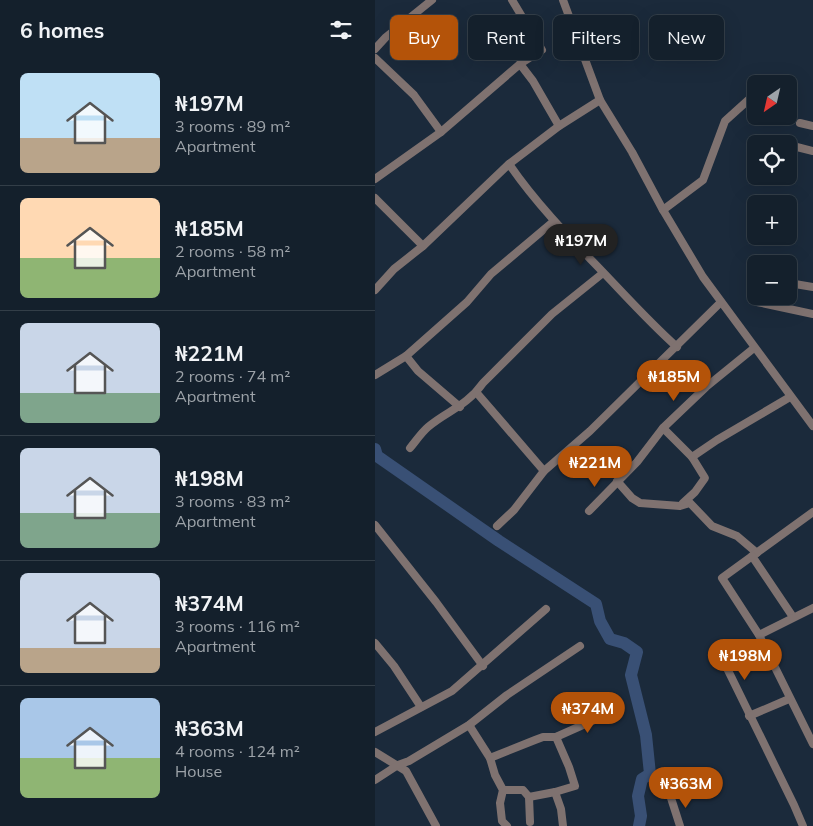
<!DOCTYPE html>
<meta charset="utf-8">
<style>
body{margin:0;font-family:Mulish,sans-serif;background:#1d2834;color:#f1f3f6;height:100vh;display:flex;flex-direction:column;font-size:19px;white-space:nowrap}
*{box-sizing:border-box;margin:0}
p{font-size:16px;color:#9da3a9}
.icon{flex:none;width:28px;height:28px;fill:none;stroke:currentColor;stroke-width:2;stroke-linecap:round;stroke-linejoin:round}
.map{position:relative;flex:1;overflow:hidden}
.side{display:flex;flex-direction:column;background:#14202c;width:375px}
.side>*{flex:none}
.hud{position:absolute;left:15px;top:15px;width:348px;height:45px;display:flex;gap:10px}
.needle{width:32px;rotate:214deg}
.fabs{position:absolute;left:372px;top:75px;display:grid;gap:10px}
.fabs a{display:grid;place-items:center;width:50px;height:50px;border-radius:8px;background:#14202c;box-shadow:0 5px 20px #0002,0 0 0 1px #333e48;font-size:25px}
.price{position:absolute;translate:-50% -42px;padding:0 11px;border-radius:18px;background:#b45309;color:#fff;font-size:16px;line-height:32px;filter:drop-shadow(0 1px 2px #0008)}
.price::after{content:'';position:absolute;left:50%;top:30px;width:15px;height:11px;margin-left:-8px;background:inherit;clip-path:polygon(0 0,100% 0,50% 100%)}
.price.on{background:#222;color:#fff}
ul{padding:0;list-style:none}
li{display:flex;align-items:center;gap:15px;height:125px;padding:0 20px}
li+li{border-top:1px solid #333e48}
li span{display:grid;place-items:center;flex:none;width:140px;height:100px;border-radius:8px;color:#555}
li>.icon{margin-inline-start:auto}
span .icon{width:60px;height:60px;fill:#fffc;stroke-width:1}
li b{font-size:21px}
h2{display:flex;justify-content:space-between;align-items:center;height:60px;padding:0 20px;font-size:21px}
.pill{padding:0 18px;border-radius:8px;background:#14202c;box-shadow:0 5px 20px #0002,0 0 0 1px #333e48;font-size:18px;line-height:45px}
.pill.on{background:#b45309;color:#fff}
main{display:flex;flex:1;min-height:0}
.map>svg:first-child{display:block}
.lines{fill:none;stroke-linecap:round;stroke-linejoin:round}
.river{stroke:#395075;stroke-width:12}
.minor{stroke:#7f7270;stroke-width:8}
</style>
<main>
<section class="side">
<h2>6 homes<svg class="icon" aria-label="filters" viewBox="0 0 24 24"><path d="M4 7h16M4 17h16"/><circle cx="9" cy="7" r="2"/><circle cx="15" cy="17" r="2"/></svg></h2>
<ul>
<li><span style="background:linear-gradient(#bfe0f5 65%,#b9a48a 0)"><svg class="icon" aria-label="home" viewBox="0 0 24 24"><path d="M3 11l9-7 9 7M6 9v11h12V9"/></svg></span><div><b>₦197M</b><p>3 rooms · 89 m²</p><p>Apartment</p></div></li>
<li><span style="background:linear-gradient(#ffd9b3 60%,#8fb573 0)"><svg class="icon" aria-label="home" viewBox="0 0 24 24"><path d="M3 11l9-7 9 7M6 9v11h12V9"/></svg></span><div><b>₦185M</b><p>2 rooms · 58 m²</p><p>Apartment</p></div></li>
<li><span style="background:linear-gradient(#c9d6e8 70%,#7fa58c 0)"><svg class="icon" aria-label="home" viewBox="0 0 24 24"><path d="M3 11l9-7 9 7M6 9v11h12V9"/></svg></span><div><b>₦221M</b><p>2 rooms · 74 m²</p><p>Apartment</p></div></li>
<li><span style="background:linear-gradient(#c9d6e8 65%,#7fa58c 0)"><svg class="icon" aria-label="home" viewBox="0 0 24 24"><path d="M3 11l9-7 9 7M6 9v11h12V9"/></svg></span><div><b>₦198M</b><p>3 rooms · 83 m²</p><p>Apartment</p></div></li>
<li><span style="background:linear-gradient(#c9d6e8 75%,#b9a48a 0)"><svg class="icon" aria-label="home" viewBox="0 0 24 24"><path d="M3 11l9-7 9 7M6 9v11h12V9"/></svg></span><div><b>₦374M</b><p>3 rooms · 116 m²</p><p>Apartment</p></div></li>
<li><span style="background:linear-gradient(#a9c7e8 60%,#8fb573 0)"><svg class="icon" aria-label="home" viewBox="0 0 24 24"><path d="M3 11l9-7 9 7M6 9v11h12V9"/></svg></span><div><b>₦363M</b><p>4 rooms · 124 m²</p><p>House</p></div></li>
</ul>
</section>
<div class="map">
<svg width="438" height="826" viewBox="0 0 438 826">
<rect width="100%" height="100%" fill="#1b2a3b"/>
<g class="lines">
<!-- river -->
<polyline class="river" points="0,449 2,456 124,541 221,604 225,621 235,639 249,643 262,652 256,675 271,735 275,774 267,779 263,796 266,816 264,826"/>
<!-- minor -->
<g class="minor">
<polyline points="188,0 225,100 257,152 288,210 328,277 438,426"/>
<polyline points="0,49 11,37 57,0"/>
<polyline points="0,58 39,95 66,132"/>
<polyline points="145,64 158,81 184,126"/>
<polyline points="425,123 438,126"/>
<polyline points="390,140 406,144"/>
<polyline points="414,145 438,151"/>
<path d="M134,164C160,202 192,235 224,268C250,295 274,322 302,347"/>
<polyline points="0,179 66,132 145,64 167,50 137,0"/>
<polyline points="0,198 48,246"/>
<polyline points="288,210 328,180 350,121 381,93"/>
<polyline points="381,282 379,297 382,302 438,314"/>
<polyline points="414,283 438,287"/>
<polyline points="0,290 19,269 48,246 134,164 184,126 225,100"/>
<polyline points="31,356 43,371 85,407"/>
<polyline points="0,375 31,356 92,302 116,274 179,221"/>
<polyline points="101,392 169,471"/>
<polyline points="288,428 317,457 330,478 320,492 308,503"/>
<path d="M35,448C41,441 46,433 53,427C73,410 91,407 108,383L177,314L228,273"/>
<polyline points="317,457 342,440 415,397"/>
<polyline points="242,481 257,498 265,503 305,506 315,503 337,526 362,536 382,553"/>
<polyline points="214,511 262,462 288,428 331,387 379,348"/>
<polyline points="438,512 347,578 384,635 438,744"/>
<polyline points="0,525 61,602 108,666"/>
<polyline points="122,526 139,510 169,471 215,431 346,302"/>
<polyline points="377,556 418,617"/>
<polyline points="384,635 438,608"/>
<polyline points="0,643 19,666 46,707"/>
<polyline points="346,656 419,805 428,826"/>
<polyline points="374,716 414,699"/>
<polyline points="94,725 115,758 120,775 128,790 125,803 127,821 132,826"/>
<polyline points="0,732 77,691 171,609"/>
<polyline points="0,752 31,771 61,826"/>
<polyline points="115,758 160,740 168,737 181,737 237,712"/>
<polyline points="0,780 23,765 34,761 94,725 132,695 205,646"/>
<polyline points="128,790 148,790 154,797 155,822"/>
<polyline points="180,792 186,809 188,826"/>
<polyline points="154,797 180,792 200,786 194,767 181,737"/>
<polyline points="296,798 305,826"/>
</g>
</g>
</svg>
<div class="fabs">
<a><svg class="needle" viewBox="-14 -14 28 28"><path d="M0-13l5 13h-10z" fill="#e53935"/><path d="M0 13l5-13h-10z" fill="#9da3a9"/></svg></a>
<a><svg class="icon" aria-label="locate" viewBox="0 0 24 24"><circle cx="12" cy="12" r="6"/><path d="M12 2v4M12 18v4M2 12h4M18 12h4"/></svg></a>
<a>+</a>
<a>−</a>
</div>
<b class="price on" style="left:206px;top:266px">₦197M</b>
<b class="price" style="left:299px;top:402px">₦185M</b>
<b class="price" style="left:220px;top:488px">₦221M</b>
<b class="price" style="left:370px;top:681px">₦198M</b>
<b class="price" style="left:213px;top:734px">₦374M</b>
<b class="price" style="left:311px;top:809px">₦363M</b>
<div class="hud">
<a class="pill on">Buy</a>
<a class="pill">Rent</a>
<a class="pill">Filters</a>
<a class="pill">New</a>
</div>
</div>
</main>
